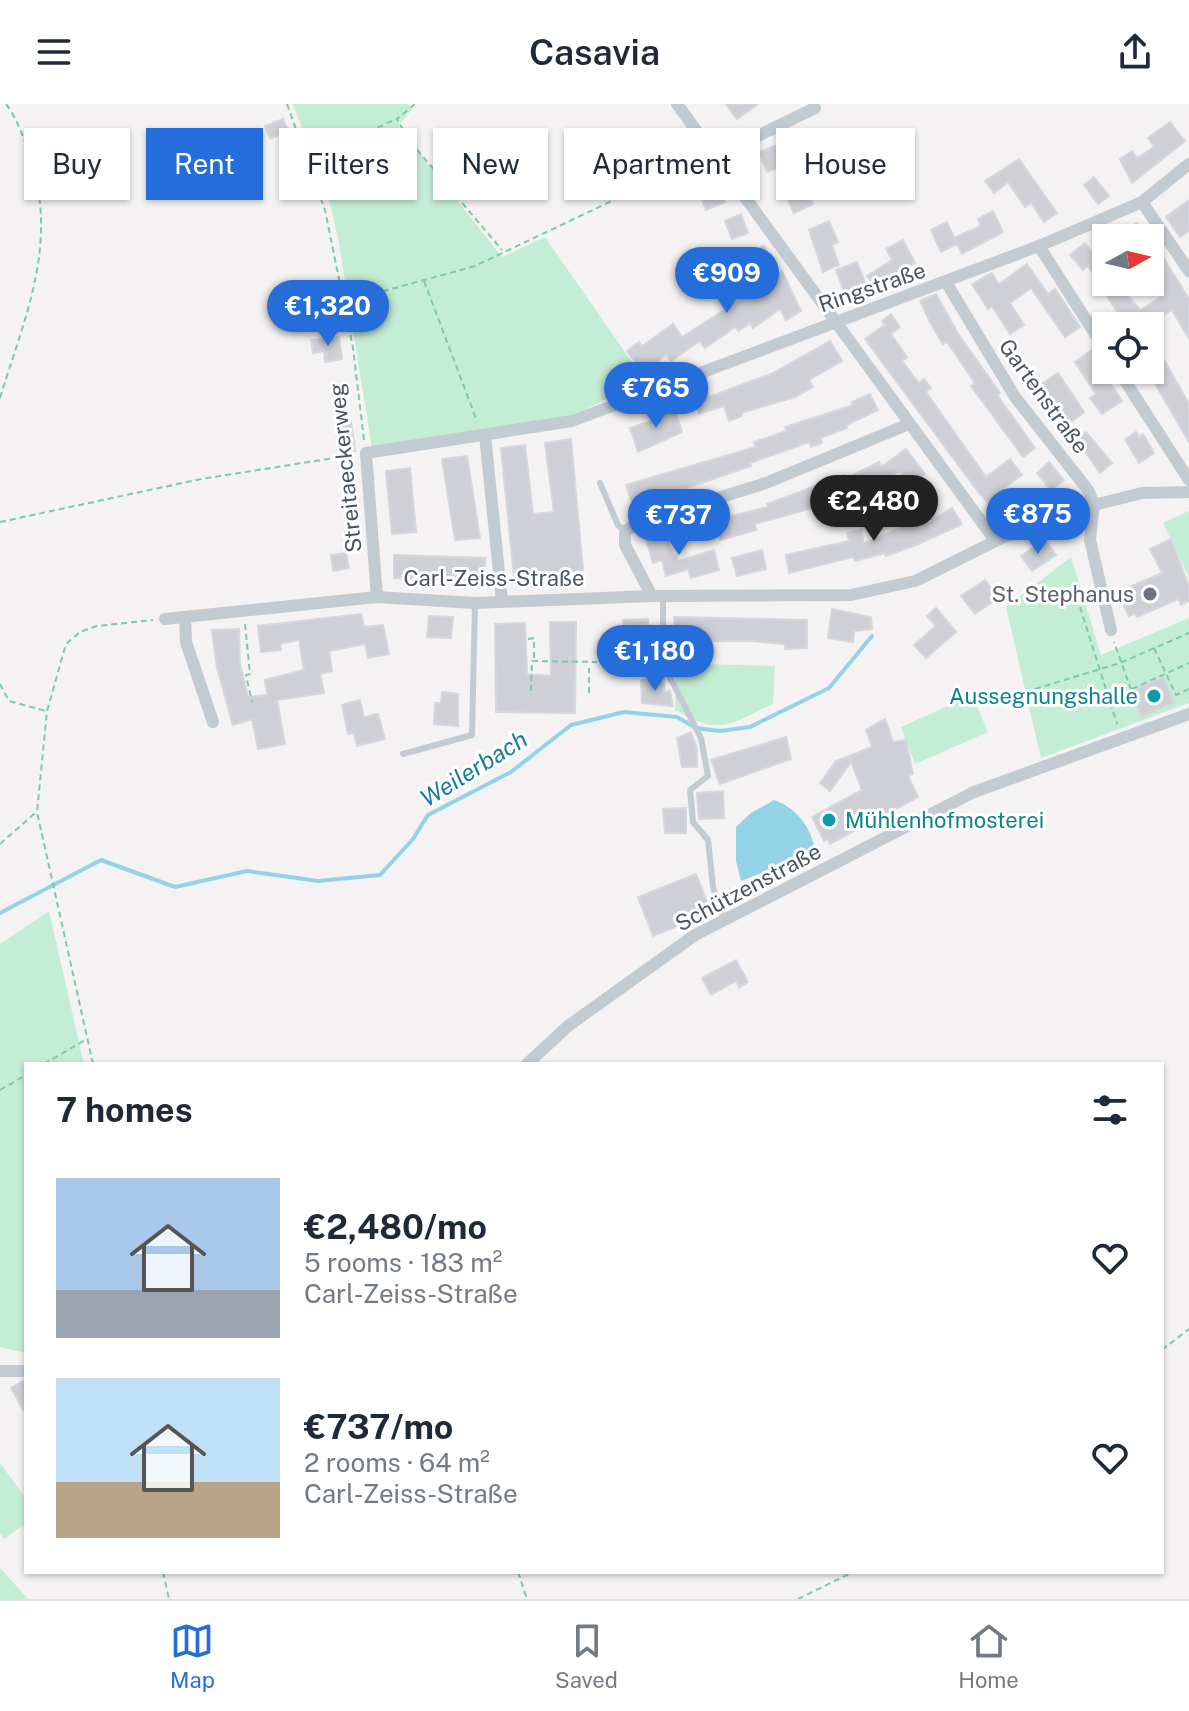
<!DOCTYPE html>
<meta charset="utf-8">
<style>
body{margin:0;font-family:"Public Sans",sans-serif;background:#f6f6f7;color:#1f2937;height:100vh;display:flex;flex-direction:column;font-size:30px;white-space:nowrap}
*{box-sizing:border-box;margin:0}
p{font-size:26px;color:#747a83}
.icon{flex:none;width:44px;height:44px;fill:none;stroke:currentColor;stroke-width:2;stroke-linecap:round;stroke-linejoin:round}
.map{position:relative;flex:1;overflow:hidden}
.sheet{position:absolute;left:24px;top:958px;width:1140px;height:512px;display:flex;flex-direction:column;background:#fff;border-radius:0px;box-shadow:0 2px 6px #0004}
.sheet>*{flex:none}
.top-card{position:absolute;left:24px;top:24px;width:1142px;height:72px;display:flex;gap:16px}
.needle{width:52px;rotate:82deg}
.buttons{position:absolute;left:1092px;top:120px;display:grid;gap:16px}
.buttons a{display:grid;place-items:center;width:72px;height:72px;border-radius:0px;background:#fff;box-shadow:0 2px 6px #0004;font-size:40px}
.price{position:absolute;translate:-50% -68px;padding:0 18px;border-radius:28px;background:#256dda;color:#fff;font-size:26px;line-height:52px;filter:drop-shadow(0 2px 4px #0008)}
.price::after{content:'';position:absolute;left:50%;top:48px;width:24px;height:18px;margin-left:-12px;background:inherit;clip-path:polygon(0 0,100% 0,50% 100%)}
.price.selected{background:#222;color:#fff}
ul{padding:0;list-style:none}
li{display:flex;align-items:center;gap:24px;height:200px;padding:0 32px}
li span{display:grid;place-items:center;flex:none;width:224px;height:160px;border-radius:0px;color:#555}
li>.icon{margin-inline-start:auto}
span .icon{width:96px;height:96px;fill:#fffc;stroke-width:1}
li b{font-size:34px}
h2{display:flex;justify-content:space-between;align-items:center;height:96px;padding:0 32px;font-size:34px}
.tag{padding:0 28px;border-radius:0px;background:#fff;box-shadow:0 2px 6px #0004;font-size:28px;line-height:72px}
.tag.selected{background:#256dda;color:#fff}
header{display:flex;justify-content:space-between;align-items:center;height:104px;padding:0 32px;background:#fff;font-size:36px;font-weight:600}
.menu{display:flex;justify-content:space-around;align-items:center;height:112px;border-top:2px solid #e0e1e3;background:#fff;font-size:22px;color:#747a83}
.menu a{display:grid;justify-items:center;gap:4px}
.menu .selected{color:#256dda}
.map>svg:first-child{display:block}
.green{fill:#c4edd5}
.water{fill:#94d3e7}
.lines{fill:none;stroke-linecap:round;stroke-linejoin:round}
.stream{stroke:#94d3e7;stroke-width:4}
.building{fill:#cfd0d5;stroke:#d6d7dc;stroke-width:2}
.path{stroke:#7ec9a7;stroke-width:2;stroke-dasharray:6 4;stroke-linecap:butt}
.lane{stroke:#c3cbd2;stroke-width:6}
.street{stroke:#c3cbd2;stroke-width:12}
.worship-dot{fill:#6b7280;stroke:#fff;stroke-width:3}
.culture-dot{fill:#0f9aa8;stroke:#fff;stroke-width:3}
.labels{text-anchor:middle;stroke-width:6;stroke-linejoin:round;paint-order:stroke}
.street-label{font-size:22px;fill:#4a545e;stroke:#fff}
.worship-label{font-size:22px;fill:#5b616d;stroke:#fff;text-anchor:end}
.culture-label{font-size:22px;fill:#0d838f;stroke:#fff;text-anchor:end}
.water-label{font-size:24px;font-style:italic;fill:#167c9e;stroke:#fff}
</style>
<header><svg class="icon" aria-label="menu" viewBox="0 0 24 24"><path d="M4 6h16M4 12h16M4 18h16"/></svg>Casavia<svg class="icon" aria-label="share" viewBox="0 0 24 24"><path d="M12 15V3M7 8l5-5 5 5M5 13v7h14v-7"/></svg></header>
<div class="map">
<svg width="1189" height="1495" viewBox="0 0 1189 1495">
<rect width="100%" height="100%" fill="#f4f2f2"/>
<!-- green -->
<g class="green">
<polygon points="293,0 408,0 412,5 398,22 502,153 545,133 645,277 571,312 372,344 338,134 330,100"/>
<polygon points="1189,407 1189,473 1163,419"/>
<polygon points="1071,453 1101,551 1189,514 1189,599 1041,654 1006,503"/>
<path d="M668,559L775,562L773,600C729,620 721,633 675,606L676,575Z"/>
<polygon points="972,591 988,628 915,660 901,623"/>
<polygon points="49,807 84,960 26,960 26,1249 0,1243 0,840"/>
<polygon points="0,1359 26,1395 26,1419 4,1435 0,1429"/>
<polygon points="0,1464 28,1495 0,1495"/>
</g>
<!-- water -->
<path class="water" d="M774,696C797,704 812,724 815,748L741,777L736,757V723L751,709Z"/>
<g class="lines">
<!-- stream -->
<polyline class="stream" points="0,809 101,756 175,783 247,767 318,777 380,771 413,735 428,711 511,668 571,621 624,608 677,613 696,624 720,627 750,623 829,584 872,532"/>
</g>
<!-- building -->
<g class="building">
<polygon points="726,0 758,0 737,15"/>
<polygon points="283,15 288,27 270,35 265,22"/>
<polygon points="1170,18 1185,37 1132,79 1120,55 1132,47 1137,54 1154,43 1148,34"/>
<polygon points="810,25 832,55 837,52 854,76 834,90 795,36"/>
<polygon points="777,41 785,61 767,68 759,48"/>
<polygon points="1019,55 1057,109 1044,118 1031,99 1025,103 1008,78 994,89 985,77"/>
<polygon points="1094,73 1109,92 1098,100 1084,81"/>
<polygon points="715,74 725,98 706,106 696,82"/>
<polygon points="802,77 813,100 794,109 783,85"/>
<polygon points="1189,96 1189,127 1180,133 1166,113"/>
<polygon points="993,107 1003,128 962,150 957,140 941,148 931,126 947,118 954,134 981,122 978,115"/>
<polygon points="741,110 748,129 732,135 725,117"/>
<polygon points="829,117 838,138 832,141 839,161 823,168 809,126"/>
<polygon points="1137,119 1147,134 1115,134"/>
<polygon points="903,136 915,159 899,167 906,180 896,186 888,173 875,182 867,172 892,156 886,145"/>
<polygon points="1085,139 1102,160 1106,157 1106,178 1116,178 1140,206 1164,191 1150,170 1150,154 1161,150 1189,195 1189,235 1172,206 1164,211 1162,207 1138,222 1126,222 1088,162 1083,166 1070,151"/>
<polygon points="764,142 779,169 782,167 801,207 786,216 780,205 753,224 750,219 738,227 735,223 705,244 700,237 671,257 666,251 643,268 627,247 639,238 642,242 673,220 682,233 760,183 745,153"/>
<polygon points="857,158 866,181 845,189 836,166"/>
<polygon points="1027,160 1048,190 1055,185 1080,223 1065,233 1031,184 1010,199 1024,221 1010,230 992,202 988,205 972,180 992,169 999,180"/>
<polygon points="936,190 959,231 1000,289 997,291 1035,344 1023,353 971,282 975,279 947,238 943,240 932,222 920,197"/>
<polygon points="891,210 900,223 891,230 907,253 902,257 919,279 924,275 931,284 926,288 986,373 1010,355 1022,371 996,390 998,393 988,399 979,389 865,235 885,221 882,217"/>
<polygon points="1150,231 1189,300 1189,338 1150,271"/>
<polygon points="339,233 342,255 325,258 324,247 313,249 311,236"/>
<polygon points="830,237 842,257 809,276 813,283 795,293 741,309 742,312 729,317 724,302 699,310 693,292 707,288 709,293 771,270"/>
<polygon points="1093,245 1108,267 1104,270 1122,297 1102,310 1090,294 1096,290 1075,258"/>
<polygon points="1058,269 1084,308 1066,322 1039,282"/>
<polygon points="870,290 878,306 846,321 847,324 820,334 822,339 811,343 809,338 750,359 751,362 633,402 626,381 756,343 754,338 787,327 785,323 853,301 852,298"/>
<polygon points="674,304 682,328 638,348 630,324 661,314 659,309"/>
<polygon points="351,317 355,347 339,349 335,319"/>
<polygon points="1086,328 1112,359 1100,369 1077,336"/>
<polygon points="1136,328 1139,333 1143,330 1154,349 1139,359 1125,335"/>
<polygon points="571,335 583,466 568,468 570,480 556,482 554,468 514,473 501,344 525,341 533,410 554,408 545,339"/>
<polygon points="906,345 925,370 910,381 900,367 875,379 878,385 869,390 863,378 818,396 820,402 755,420 756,426 720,436 715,416 768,403 767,400 845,371 847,374 879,358 881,363"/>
<polygon points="467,352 480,434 455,436 442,355"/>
<polygon points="1049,358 1064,376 1051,386 1037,369"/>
<polygon points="410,364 416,428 392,430 386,367"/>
<polygon points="952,404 962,420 916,441 886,452 885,449 855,457 853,453 789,469 786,451 849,437 847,429 861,426 864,440 922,414 925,420"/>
<polygon points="1069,417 1072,428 1050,433 1047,422"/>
<polygon points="664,425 673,452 676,451 678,457 714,446 719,466 691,474 688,465 666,472 662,456 653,459 645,431"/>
<polygon points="1171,435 1189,482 1189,497 1181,501 1178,495 1137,513 1135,509 1129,512 1121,496 1127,494 1123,486 1162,469 1150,445"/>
<polygon points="1045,436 1056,451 1032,467 1021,452"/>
<polygon points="762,446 766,465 737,472 732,454"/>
<polygon points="346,449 349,464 333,467 331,451"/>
<polygon points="394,451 485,454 484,477 394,474"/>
<polygon points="985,476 998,494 975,510 961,492"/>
<polygon points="936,504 956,528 926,554 914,541 936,522 927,512"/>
<polygon points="832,505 871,513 872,525 854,527 853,538 828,534"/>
<polygon points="361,510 364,523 383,521 389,550 368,554 365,540 329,547 332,567 320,570 324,589 277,596 285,640 258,645 252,615 233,621 217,564 212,526 239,525 240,560 248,593 267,591 265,576 304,566 299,536 280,540 281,546 261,548 258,522"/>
<polygon points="429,512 453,513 451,534 427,533"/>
<polygon points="674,513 807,516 807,544 785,545 785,540 751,537 675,537"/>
<polygon points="648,515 649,546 625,546 623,516"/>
<polygon points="550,518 576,518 575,609 496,608 495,520 525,519 527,570 551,572"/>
<polygon points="1163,573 1174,599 1141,613 1134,593 1140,591 1137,584"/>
<polygon points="664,575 664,588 670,587 673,602 642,599 641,576"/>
<polygon points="442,588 458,590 458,622 434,620 435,599 441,599"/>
<polygon points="360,596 364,613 378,610 385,635 357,642 354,629 348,630 342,601"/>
<polygon points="885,615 893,638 906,636 913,670 908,672 918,693 830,740 827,735 824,737 812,713 862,686 851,658 830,687 820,679 836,657 872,643 866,626"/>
<polygon points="691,628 697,645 697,663 682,663 677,634"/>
<polygon points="786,633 791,655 720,680 711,656"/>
<polygon points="723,687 724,714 699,715 697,689"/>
<polygon points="686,704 686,729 665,729 663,705"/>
<polygon points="696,770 711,809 653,832 638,793"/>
<polygon points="736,856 748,878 739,883 736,877 711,891 702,874"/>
<polygon points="25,1276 26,1276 26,1311 11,1284"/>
</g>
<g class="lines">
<!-- path -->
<g class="path">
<polyline points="287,0 325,106 353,244 364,336"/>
<polyline points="415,0 397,15 408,35 502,146"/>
<polyline points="314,53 396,15"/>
<polyline points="424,177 477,317"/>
<polyline points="344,198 475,162 700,55"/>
<path d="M0,294C25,212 58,142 31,56C25,37 18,16 6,0"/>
<polyline points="0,418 201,375 353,351"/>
<polyline points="1080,503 1117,620"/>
<polyline points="245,520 250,570 246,571 252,598"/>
<polyline points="528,535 534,534 534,556"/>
<polyline points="1154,544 1176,591 1189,585"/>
<polyline points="0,580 9,597 46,607"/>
<polyline points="1035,585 1120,559 1189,529"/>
<polyline points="1132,585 1189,559"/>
<polyline points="531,587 532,557 597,558"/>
<polyline points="589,589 589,564"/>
<polyline points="1111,602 1133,591 1114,538"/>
<polyline points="0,740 35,709"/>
<polyline points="44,960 87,935"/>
<polyline points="93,960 37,708 47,607 66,540 80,528 97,522 153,516"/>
<polyline points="0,986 26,971"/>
<polyline points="1162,1246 1189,1225"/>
<polyline points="163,1468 169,1495"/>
<polyline points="518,1468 527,1495"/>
<polyline points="798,1495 853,1468"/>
</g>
<!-- lane -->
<g class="lane">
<polyline points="600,379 618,421 625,427"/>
<polyline points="663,492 663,560 701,634 708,672 690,686 693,718 708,736 713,783 724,816"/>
<polyline points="403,650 472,631 475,499"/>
</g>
<!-- street -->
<g class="street">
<polyline points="677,0 994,435"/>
<polyline points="714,53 815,4"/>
<polyline points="1142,98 1189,167"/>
<polyline points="1039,142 1106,247"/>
<polyline points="946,178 1015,293 1088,386 1094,399 1090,436 1111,526"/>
<polyline points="1118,266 1189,376"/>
<polyline points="485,331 502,498"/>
<polyline points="652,492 625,441 625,427 639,419 766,379 909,320"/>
<polyline points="377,493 366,349 572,317 1039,142 1142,98 1189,60"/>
<polyline points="185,513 186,538 213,618"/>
<polyline points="165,515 377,493 475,499 652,492 851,491 915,477 1042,414 1142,389 1189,388"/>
<polyline points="527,960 568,922 695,831 974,688 1189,610"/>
<polyline points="0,1267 26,1267"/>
</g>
</g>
<!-- markers -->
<circle class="worship-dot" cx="1150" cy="490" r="8"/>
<g class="culture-dot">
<circle cx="1154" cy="592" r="8"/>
<circle cx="829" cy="716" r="8"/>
</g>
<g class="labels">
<!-- street labels -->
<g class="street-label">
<text transform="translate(872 183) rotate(-19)" y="8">Ringstraße</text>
<text transform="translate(1044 292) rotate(54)" y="8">Gartenstraße</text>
<text transform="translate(345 364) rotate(-96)" y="8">Streitaeckerweg</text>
<text x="494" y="482">Carl-Zeiss-Straße</text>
<text transform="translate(748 783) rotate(-28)" y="8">Schützenstraße</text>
</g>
<!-- worship labels -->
<g class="worship-label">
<text x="1134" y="498">St. Stephanus</text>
</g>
<!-- culture labels -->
<g class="culture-label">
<text x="1138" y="600">Aussegnungshalle</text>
<text x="845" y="724" text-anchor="start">Mühlenhofmosterei</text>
</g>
<!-- water labels -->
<g class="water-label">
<text transform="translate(474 665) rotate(-32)" y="8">Weilerbach</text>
</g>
</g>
</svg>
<div class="buttons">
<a><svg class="needle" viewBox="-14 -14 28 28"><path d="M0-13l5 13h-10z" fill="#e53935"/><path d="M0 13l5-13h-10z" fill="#747a83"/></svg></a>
<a><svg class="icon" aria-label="locate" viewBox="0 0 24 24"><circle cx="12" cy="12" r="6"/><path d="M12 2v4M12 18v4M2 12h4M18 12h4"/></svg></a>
</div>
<b class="price" style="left:727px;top:211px">€909</b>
<b class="price" style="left:328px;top:244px">€1,320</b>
<b class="price" style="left:656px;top:326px">€765</b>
<b class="price selected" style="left:874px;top:439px">€2,480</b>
<b class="price" style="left:1038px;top:452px">€875</b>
<b class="price" style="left:679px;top:453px">€737</b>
<b class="price" style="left:655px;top:589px">€1,180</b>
<div class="top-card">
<a class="tag">Buy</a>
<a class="tag selected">Rent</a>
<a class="tag">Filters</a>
<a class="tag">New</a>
<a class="tag">Apartment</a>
<a class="tag">House</a>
</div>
<section class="sheet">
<h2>7 homes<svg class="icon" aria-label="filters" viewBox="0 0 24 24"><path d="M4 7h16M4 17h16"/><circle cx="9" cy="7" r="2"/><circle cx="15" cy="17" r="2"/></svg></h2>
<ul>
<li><span style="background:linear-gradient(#a9c7e8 70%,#9aa5b1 0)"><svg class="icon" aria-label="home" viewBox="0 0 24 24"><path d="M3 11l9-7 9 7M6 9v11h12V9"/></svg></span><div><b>€2,480/mo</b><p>5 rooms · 183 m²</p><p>Carl-Zeiss-Straße</p></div><svg class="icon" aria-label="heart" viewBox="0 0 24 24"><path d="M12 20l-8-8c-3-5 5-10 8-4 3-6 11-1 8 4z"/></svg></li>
<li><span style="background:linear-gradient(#bfe0f5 65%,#b9a48a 0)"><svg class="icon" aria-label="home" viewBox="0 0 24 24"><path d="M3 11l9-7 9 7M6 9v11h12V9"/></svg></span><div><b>€737/mo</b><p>2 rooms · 64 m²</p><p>Carl-Zeiss-Straße</p></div><svg class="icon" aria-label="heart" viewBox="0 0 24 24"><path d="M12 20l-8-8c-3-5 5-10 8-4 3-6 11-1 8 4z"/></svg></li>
</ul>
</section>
</div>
<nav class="menu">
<a class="selected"><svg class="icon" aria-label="map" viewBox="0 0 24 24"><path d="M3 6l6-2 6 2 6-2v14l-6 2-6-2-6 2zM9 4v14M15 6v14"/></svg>Map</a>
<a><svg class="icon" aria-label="saved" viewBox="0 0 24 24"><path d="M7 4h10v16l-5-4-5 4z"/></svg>Saved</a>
<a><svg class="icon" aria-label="home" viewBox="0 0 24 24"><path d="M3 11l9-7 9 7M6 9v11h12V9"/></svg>Home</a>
</nav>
